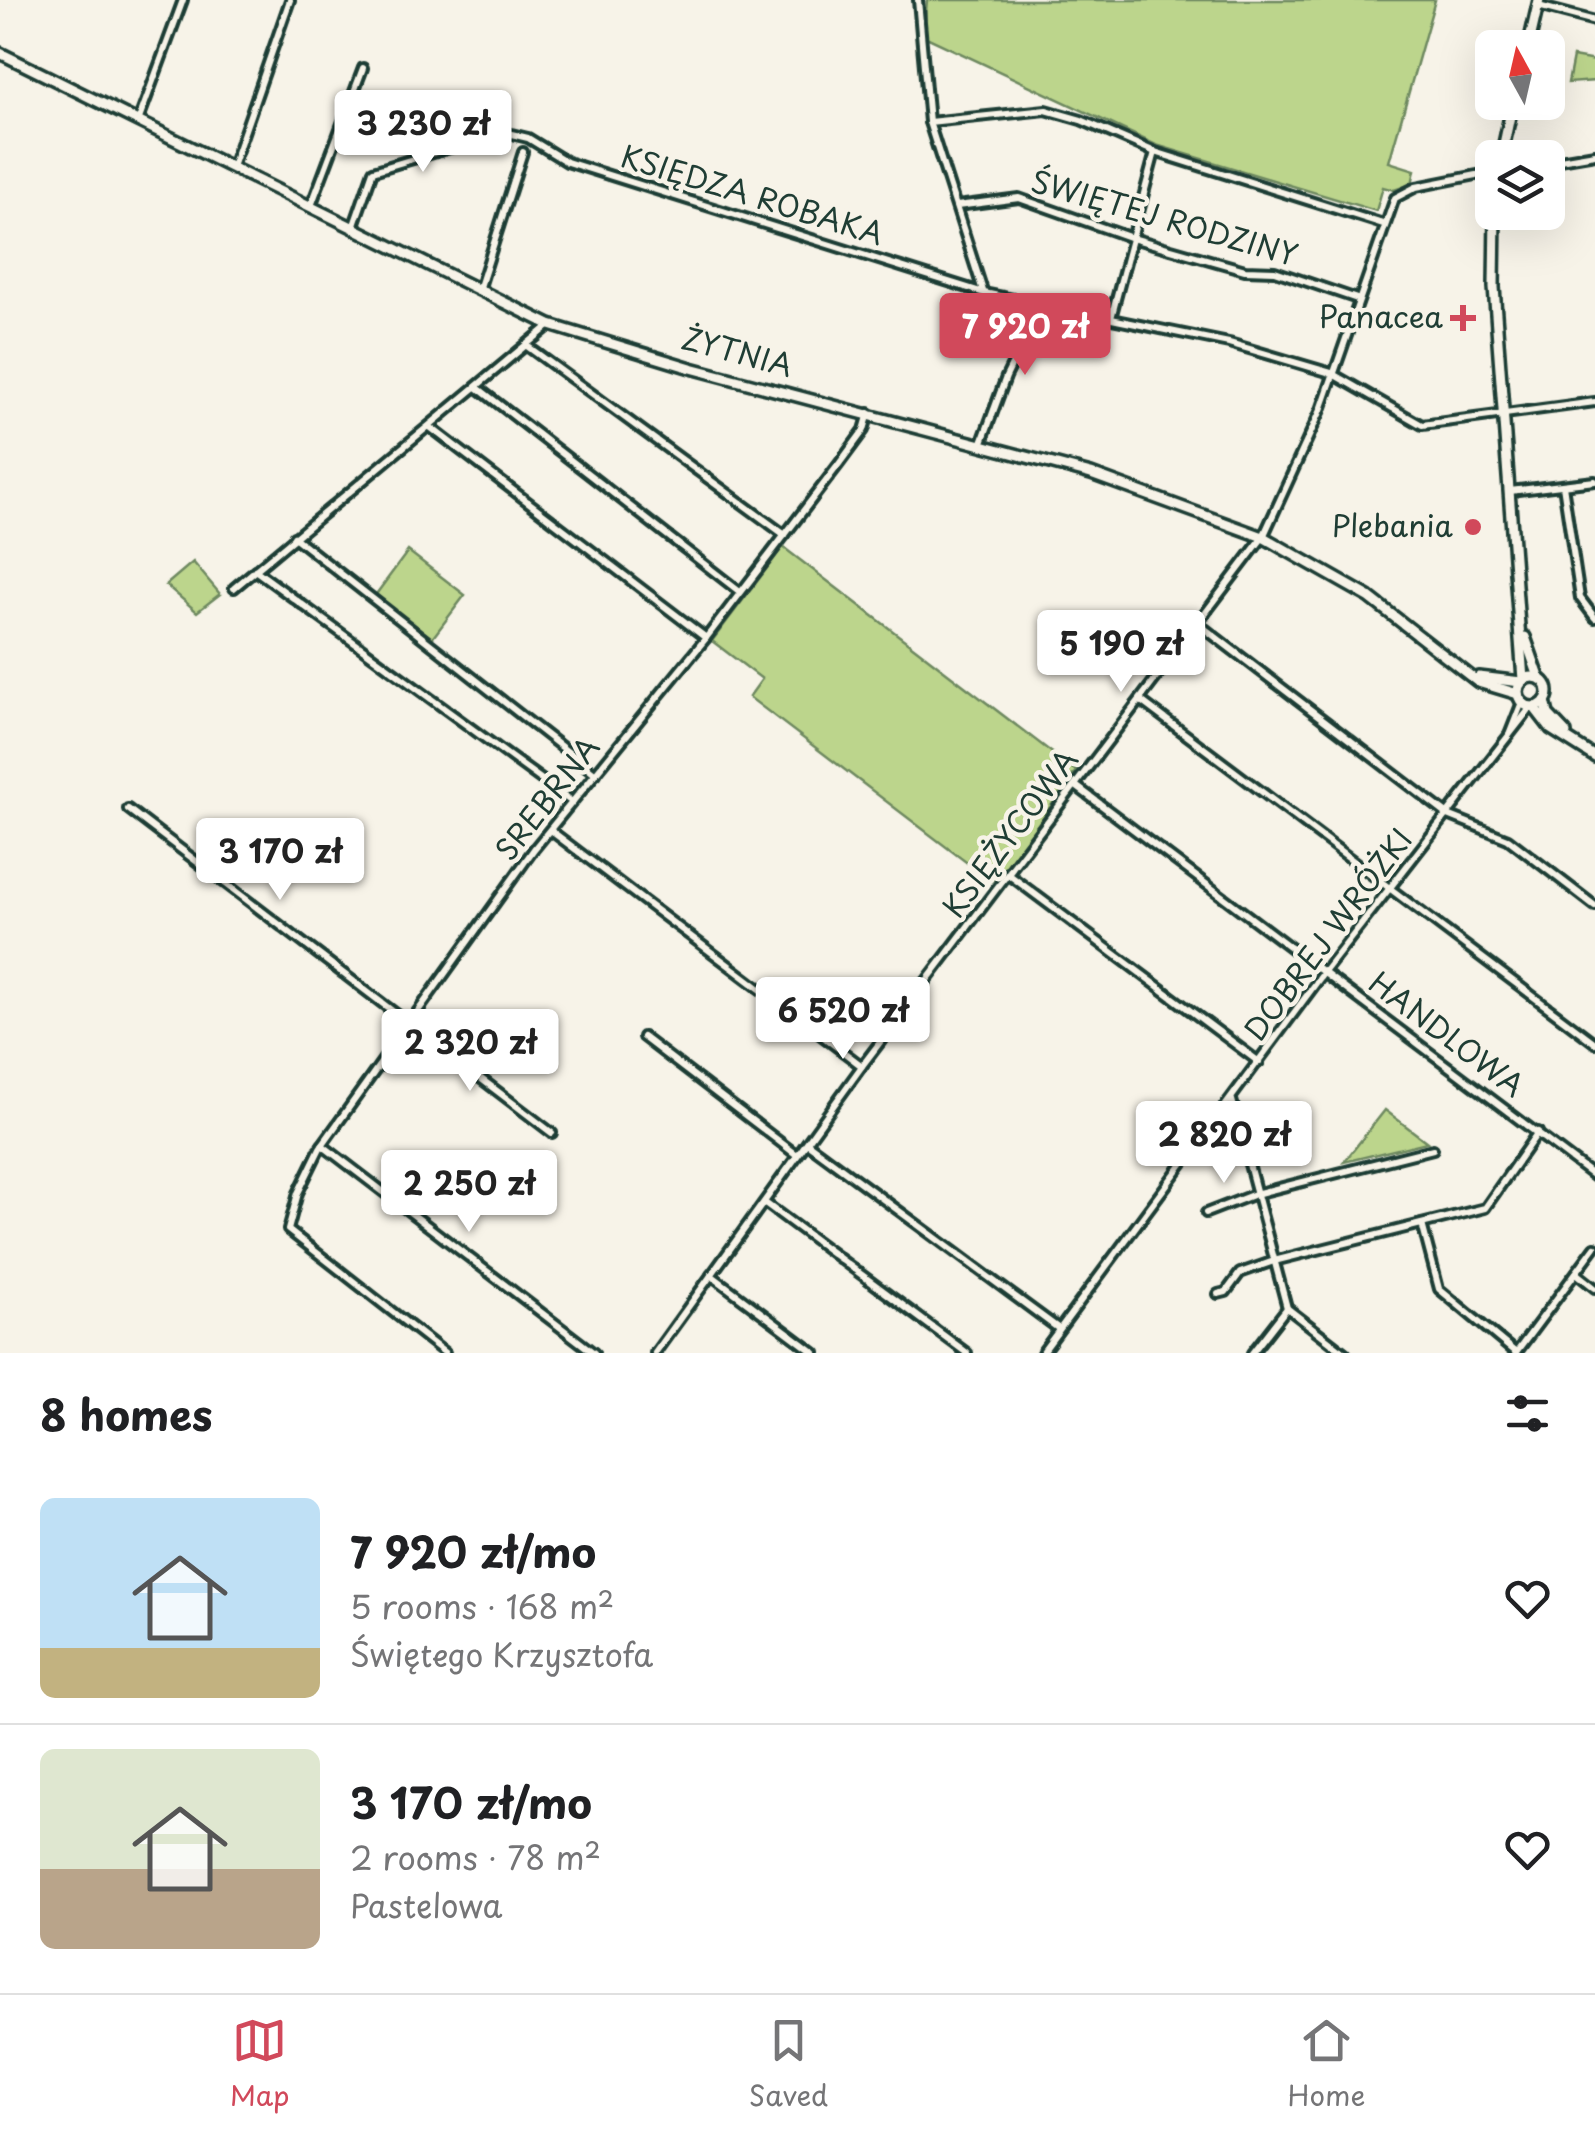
<!DOCTYPE html>
<meta charset="utf-8">
<style>
body{margin:0;font-family:"Playpen Sans",sans-serif;background:#f6f6f6;color:#202124;height:100vh;display:flex;flex-direction:column;font-size:38px;white-space:nowrap}
*{box-sizing:border-box;margin:0}
p{font-size:32px;color:#757577}
.icon{flex:none;width:55px;height:55px;fill:none;stroke:currentColor;stroke-width:2;stroke-linecap:round;stroke-linejoin:round}
.map{position:relative;height:1353px;overflow:hidden}
.panel{display:flex;flex-direction:column;background:#fff;flex:1}
.panel>*{flex:none}
.needle{width:65px;rotate:352deg}
.controls{position:absolute;left:1475px;top:30px;display:grid;gap:20px}
.controls a{display:grid;place-items:center;width:90px;height:90px;border-radius:15px;background:#fff;box-shadow:0 10px 40px #0002;font-size:50px}
.price{position:absolute;translate:-50% -85px;padding:0 22px;border-radius:10px;background:#fff;color:#222;font-size:32px;line-height:65px;filter:drop-shadow(0 2px 5px #0008)}
.price::after{content:'';position:absolute;left:50%;top:60px;width:30px;height:22px;margin-left:-15px;background:inherit;clip-path:polygon(0 0,100% 0,50% 100%)}
.price.active{background:#d1495b;color:#fff}
ul{padding:0;list-style:none}
li{display:flex;align-items:center;gap:30px;height:250px;padding:0 40px}
li+li{border-top:2px solid #e0e0e0}
li span{display:grid;place-items:center;flex:none;width:280px;height:200px;border-radius:15px;color:#555}
li>.icon{margin-inline-start:auto}
span .icon{width:120px;height:120px;fill:#fffc;stroke-width:1}
li b{font-size:42px}
h2{display:flex;justify-content:space-between;align-items:center;height:120px;padding:0 40px;font-size:42px}
.tab-bar{display:flex;justify-content:space-around;align-items:center;height:140px;border-top:2px solid #e0e0e0;background:#fff;font-size:28px;color:#757577}
.tab-bar a{display:grid;justify-items:center;gap:5px}
.tab-bar .active{color:#d1495b}
.map>svg:first-child{display:block}
.green{fill:#bcd58c;stroke:#6e8960;stroke-width:2.5}
.lines{fill:none;stroke-linecap:round;stroke-linejoin:round}
.street-casing{stroke:#1f3d34;stroke-width:14}
.secondary-casing{stroke:#1f3d34;stroke-width:16}
.street{stroke:#f7f3e8;stroke-width:6}
.secondary{stroke:#f7f3e8;stroke-width:9}
.poi-dot{fill:#d1495b;stroke:#f7f3e8;stroke-width:4}
.labels{text-anchor:middle;stroke-width:9;stroke-linejoin:round;paint-order:stroke}
.street-label{font-size:30px;fill:#1f3d34;stroke:#f7f3e8}
.poi-label{font-size:30px;fill:#1f3d34;stroke:#f7f3e8;text-anchor:end}
</style>
<div class="map">
<svg width="1595" height="1353" viewBox="0 0 1595 1353">
<rect width="100%" height="100%" fill="#f7f3e8"/>
<filter id="ink" filterUnits="userSpaceOnUse"><feTurbulence type="fractalNoise" baseFrequency=".01" numOctaves="2"/><feDisplacementMap in="SourceGraphic" scale="20" xChannelSelector="R" yChannelSelector="G"/><feConvolveMatrix kernelMatrix="1 2 1 2 8 2 1 2 1" color-interpolation-filters="sRGB"/></filter>
<g filter="url(#ink)">
<!-- green -->
<g class="green">
<polygon points="927,0 1435,0 1389,162 1415,170 1412,184 1394,190 1383,187 1376,211 1156,145 924,36"/>
<polygon points="1573,57 1595,61 1595,81 1568,83"/>
<polygon points="783,547 1076,771 1008,866 991,881 749,697 762,679 712,641"/>
<polygon points="408,551 465,595 431,640 374,597"/>
<polygon points="193,562 220,594 197,612 166,585"/>
<polygon points="1385,1110 1427,1142 1344,1162"/>
</g>
<g class="lines">
<defs>
<g id="street">
<polyline points="918,0 929,122 983,291"/>
<polyline points="1538,6 1595,21"/>
<polyline points="139,119 183,0"/>
<polyline points="929,122 1046,110 1081,120 1155,152 1383,224"/>
<polyline points="1548,162 1595,154"/>
<polyline points="232,167 290,0"/>
<polyline points="311,206 363,68"/>
<polyline points="957,206 1019,198 1132,238 1245,270 1275,271 1357,299"/>
<polyline points="353,228 373,171 503,132 528,138 567,162 984,293 1229,343 1331,373 1422,425 1595,402"/>
<polyline points="479,290 523,152"/>
<polyline points="1111,318 1155,152"/>
<polyline points="527,346 785,535"/>
<polyline points="478,388 740,592"/>
<polyline points="430,427 706,638"/>
<polyline points="982,442 1006,377 1042,303"/>
<polyline points="1563,485 1580,598 1595,618"/>
<polyline points="1510,491 1595,481"/>
<polyline points="294,537 596,774"/>
<polyline points="255,570 572,802"/>
<polyline points="234,588 550,325"/>
<polyline points="1196,622 1448,815 1508,839 1595,906"/>
<polyline points="1140,700 1595,1043"/>
<polyline points="1509,735 1522,702"/>
<polyline points="1076,786 1595,1177"/>
<polyline points="128,809 552,1133"/>
<polyline points="550,830 862,1066"/>
<polyline points="1008,874 1259,1062"/>
<polyline points="643,1037 797,1155"/>
<polyline points="1232,1100 1287,1308 1345,1353"/>
<polyline points="807,1143 1059,1329"/>
<polyline points="322,1145 594,1353"/>
<polyline points="765,1203 967,1353"/>
<polyline points="1206,1213 1255,1194 1433,1149"/>
<polyline points="1422,1224 1439,1289 1516,1353"/>
<polyline points="1576,1273 1595,1288"/>
<polyline points="711,1275 815,1353"/>
<polyline points="1218,1294 1226,1292 1240,1273 1274,1261 1485,1208 1538,1132"/>
<polyline points="445,1353 288,1230 298,1193 320,1148 534,849 706,638 839,464 864,430 869,413"/>
<polyline points="655,1353 862,1066 1263,537 1321,410 1395,198 1416,187 1492,172"/>
<polyline points="1042,1353 1325,971 1531,707"/>
<polyline points="1252,1353 1287,1308"/>
<polyline points="1516,1353 1595,1247"/>
</g>
<g id="secondary">
<polyline points="1528,48 1539,0"/>
<polyline points="0,53 550,325 691,368 1091,474 1263,537 1369,597 1478,682 1518,694"/>
<polyline points="1501,158 1513,102"/>
<polyline points="1495,212 1494,287 1523,680"/>
<polyline points="1525,637 1539,677"/>
<circle cx="1533" cy="692" r="15"/>
<polyline points="1479,677 1521,682"/>
<polyline points="1545,701 1548,714 1566,733"/>
<polyline points="1534,707 1551,729 1595,757"/>
</g>
</defs>
<!-- street casing -->
<use href="#street" class="street-casing"/>
<!-- secondary casing -->
<use href="#secondary" class="secondary-casing"/>
<!-- street -->
<use href="#street" class="street"/>
<!-- secondary -->
<use href="#secondary" class="secondary"/>
</g>
</g>
<!-- markers -->
<g class="poi-dot">
<path d="M1458 303h10v10h10v10h-10v10h-10v-10h-10v-10h10z"/>
<circle cx="1473" cy="527" r="10"/>
</g>
<g class="labels">
<!-- street labels -->
<g class="street-label">
<text transform="translate(752 196) rotate(17)" y="10">KSIĘDZA ROBAKA</text>
<text transform="translate(1164 219) rotate(16)" y="10">ŚWIĘTEJ RODZINY</text>
<text transform="translate(737 353) rotate(15)" y="10">ŻYTNIA</text>
<text transform="translate(548 799) rotate(-52)" y="10">SREBRNA</text>
<text transform="translate(1011 834) rotate(-53)" y="10">KSIĘŻYCOWA</text>
<text transform="translate(1329 935) rotate(-53)" y="10">DOBREJ WRÓŻKI</text>
<text transform="translate(1446 1035) rotate(37)" y="10">HANDLOWA</text>
</g>
<!-- poi labels -->
<g class="poi-label">
<text x="1443" y="328">Panacea</text>
<text x="1453" y="537">Plebania</text>
</g>
</g>
</svg>
<div class="controls">
<a><svg class="needle" viewBox="-14 -14 28 28"><path d="M0-13l5 13h-10z" fill="#e53935"/><path d="M0 13l5-13h-10z" fill="#757577"/></svg></a>
<a><svg class="icon" aria-label="layers" viewBox="0 0 24 24"><path d="M12 4l9 5-9 5-9-5zM3 14l9 5 9-5"/></svg></a>
</div>
<b class="price" style="left:423px;top:175px">3 230 zł</b>
<b class="price active" style="left:1025px;top:378px">7 920 zł</b>
<b class="price" style="left:1121px;top:695px">5 190 zł</b>
<b class="price" style="left:280px;top:903px">3 170 zł</b>
<b class="price" style="left:843px;top:1062px">6 520 zł</b>
<b class="price" style="left:470px;top:1094px">2 320 zł</b>
<b class="price" style="left:1224px;top:1186px">2 820 zł</b>
<b class="price" style="left:469px;top:1235px">2 250 zł</b>
</div>
<section class="panel">
<h2>8 homes<svg class="icon" aria-label="filters" viewBox="0 0 24 24"><path d="M4 7h16M4 17h16"/><circle cx="9" cy="7" r="2"/><circle cx="15" cy="17" r="2"/></svg></h2>
<ul>
<li><span style="background:linear-gradient(#bfe0f5 75%,#c2b280 0)"><svg class="icon" aria-label="home" viewBox="0 0 24 24"><path d="M3 11l9-7 9 7M6 9v11h12V9"/></svg></span><div><b>7 920 zł/mo</b><p>5 rooms · 168 m²</p><p>Świętego Krzysztofa</p></div><svg class="icon" aria-label="heart" viewBox="0 0 24 24"><path d="M12 20l-8-8c-3-5 5-10 8-4 3-6 11-1 8 4z"/></svg></li>
<li><span style="background:linear-gradient(#dfe7d0 60%,#b9a48a 0)"><svg class="icon" aria-label="home" viewBox="0 0 24 24"><path d="M3 11l9-7 9 7M6 9v11h12V9"/></svg></span><div><b>3 170 zł/mo</b><p>2 rooms · 78 m²</p><p>Pastelowa</p></div><svg class="icon" aria-label="heart" viewBox="0 0 24 24"><path d="M12 20l-8-8c-3-5 5-10 8-4 3-6 11-1 8 4z"/></svg></li>
</ul>
</section>
<nav class="tab-bar">
<a class="active"><svg class="icon" aria-label="map" viewBox="0 0 24 24"><path d="M3 6l6-2 6 2 6-2v14l-6 2-6-2-6 2zM9 4v14M15 6v14"/></svg>Map</a>
<a><svg class="icon" aria-label="saved" viewBox="0 0 24 24"><path d="M7 4h10v16l-5-4-5 4z"/></svg>Saved</a>
<a><svg class="icon" aria-label="home" viewBox="0 0 24 24"><path d="M3 11l9-7 9 7M6 9v11h12V9"/></svg>Home</a>
</nav>
